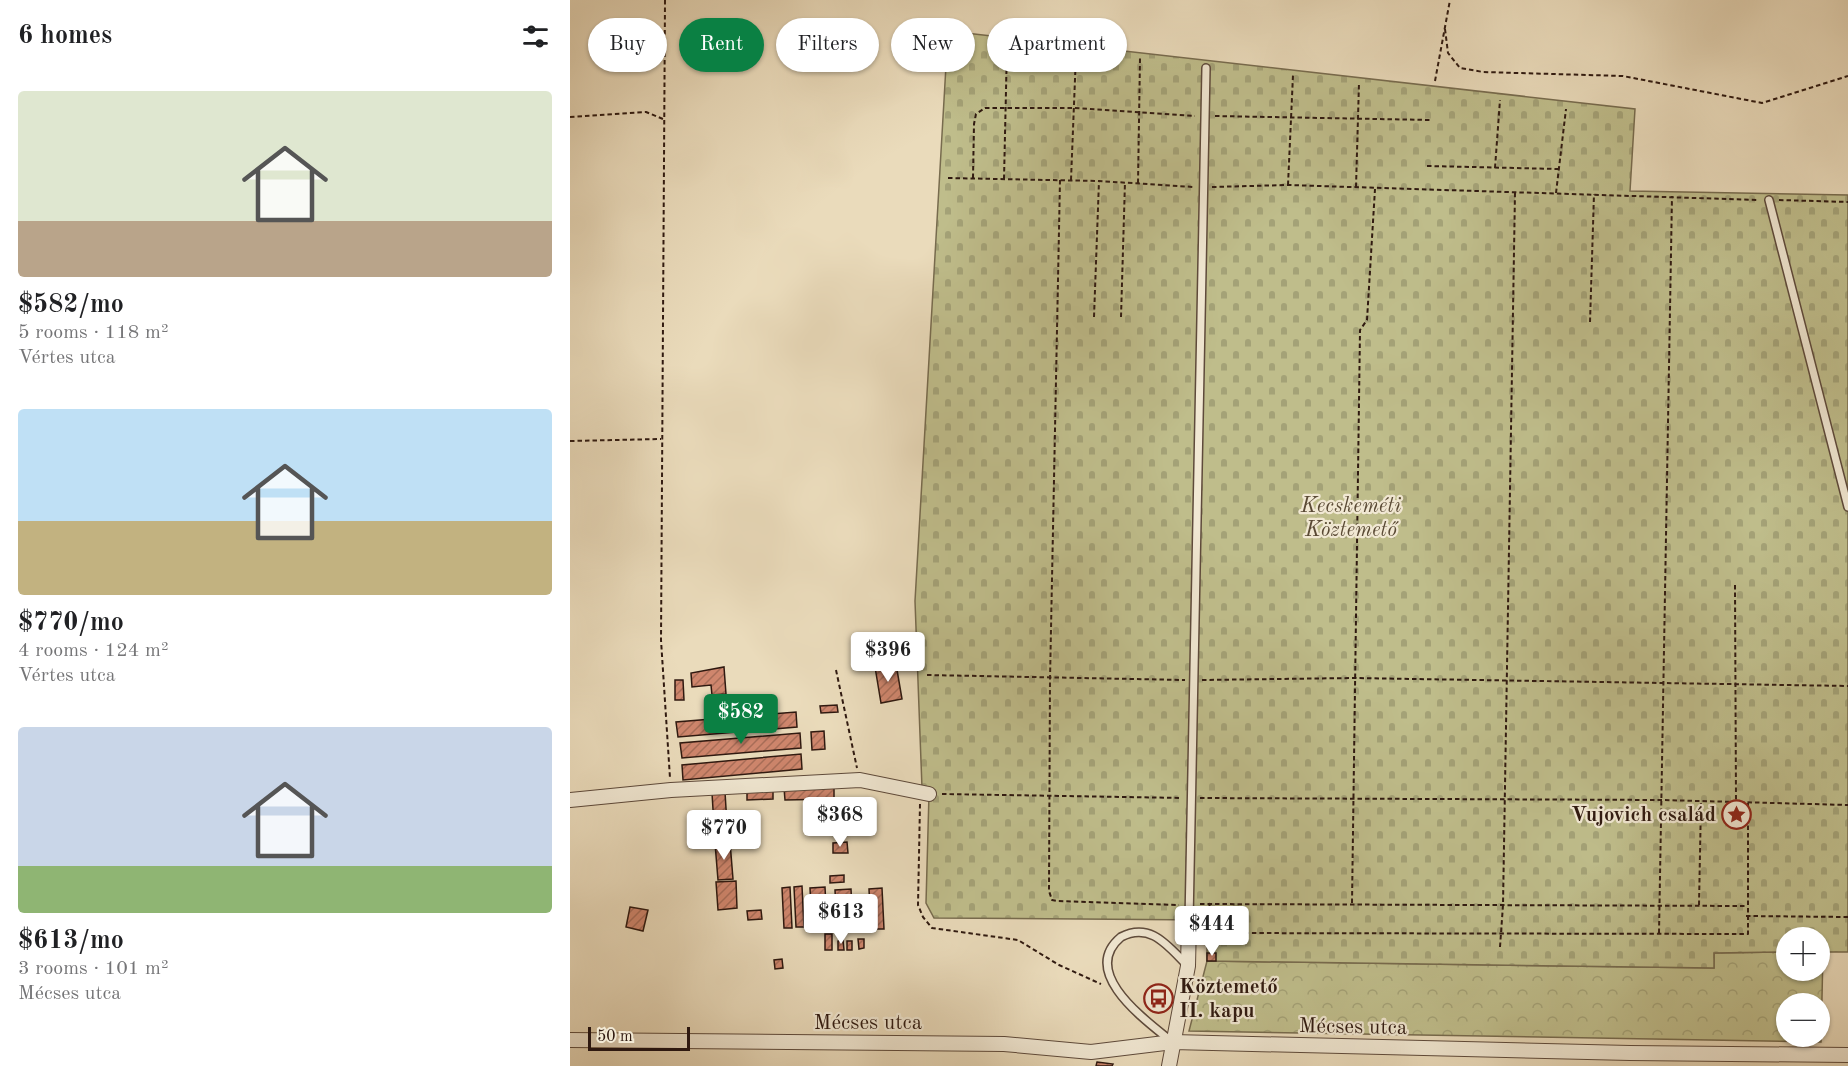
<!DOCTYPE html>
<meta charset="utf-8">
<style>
body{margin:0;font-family:"Old Standard TT",serif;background:#f2f2f2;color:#202124;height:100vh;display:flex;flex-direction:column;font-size:22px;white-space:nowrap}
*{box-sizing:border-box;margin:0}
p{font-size:20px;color:#757577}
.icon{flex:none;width:33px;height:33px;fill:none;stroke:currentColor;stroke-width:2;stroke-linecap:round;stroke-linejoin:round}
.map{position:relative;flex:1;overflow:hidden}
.details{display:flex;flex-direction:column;background:#fff;width:570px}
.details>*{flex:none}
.top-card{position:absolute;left:18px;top:18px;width:570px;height:54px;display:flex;gap:12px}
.tools{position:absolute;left:1206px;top:927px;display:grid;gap:12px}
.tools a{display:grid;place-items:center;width:54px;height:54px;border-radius:50%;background:#fff;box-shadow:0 2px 4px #0004;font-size:30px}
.scale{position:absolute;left:18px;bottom:15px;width:102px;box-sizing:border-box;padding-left:6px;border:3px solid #2f1910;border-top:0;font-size:16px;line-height:21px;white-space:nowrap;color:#2f1910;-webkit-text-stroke:4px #f1e8d3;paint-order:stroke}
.price{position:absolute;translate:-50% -51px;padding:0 14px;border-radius:6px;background:#fff;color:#222;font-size:20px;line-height:39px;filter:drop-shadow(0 2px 3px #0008)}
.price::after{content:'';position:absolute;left:50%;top:36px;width:18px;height:14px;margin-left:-9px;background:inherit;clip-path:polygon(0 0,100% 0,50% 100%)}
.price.on{background:#0b8043;color:#fff}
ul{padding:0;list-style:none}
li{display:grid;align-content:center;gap:12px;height:318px;padding:0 18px}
li span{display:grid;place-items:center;height:186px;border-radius:6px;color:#555}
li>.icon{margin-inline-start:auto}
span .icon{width:108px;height:108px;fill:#fffc;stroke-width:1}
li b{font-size:26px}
h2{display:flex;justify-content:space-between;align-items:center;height:72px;padding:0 18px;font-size:26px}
.chip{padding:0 21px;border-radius:27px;background:#fff;box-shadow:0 2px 4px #0004;font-size:21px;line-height:54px}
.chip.on{background:#0b8043;color:#fff}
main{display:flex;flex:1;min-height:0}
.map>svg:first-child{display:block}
.forest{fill:url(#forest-crowns);stroke:#776b4e;stroke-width:1.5;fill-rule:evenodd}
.cemetery{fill:url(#cemetery-stones);stroke:#776b4e;stroke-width:1.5}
.building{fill:url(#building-hatch);stroke:#2f1910;stroke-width:1.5}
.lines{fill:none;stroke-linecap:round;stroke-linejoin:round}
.service-casing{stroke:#5e4a3b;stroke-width:10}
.minor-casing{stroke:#5e4a3b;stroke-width:16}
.path{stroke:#2f1910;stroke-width:2;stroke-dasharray:4.5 3;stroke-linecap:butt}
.service{stroke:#f1e8d3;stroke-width:7}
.minor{stroke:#f1e8d3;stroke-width:14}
.labels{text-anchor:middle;stroke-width:4.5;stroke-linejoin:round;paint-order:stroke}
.park-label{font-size:21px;font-style:italic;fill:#5a4a35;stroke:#f1e8d3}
.poi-label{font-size:21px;font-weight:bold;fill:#2f1910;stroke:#f1e8d3;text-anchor:end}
.street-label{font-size:21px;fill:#2f1910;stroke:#f1e8d3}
</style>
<main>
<section class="details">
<h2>6 homes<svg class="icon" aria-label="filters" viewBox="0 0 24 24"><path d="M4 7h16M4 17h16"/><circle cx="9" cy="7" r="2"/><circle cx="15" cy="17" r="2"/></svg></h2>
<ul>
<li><span style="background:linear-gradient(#dfe7d0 70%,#b9a48a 0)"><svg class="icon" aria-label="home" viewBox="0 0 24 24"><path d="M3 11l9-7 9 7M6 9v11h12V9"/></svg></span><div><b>$582/mo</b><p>5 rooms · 118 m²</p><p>Vértes utca</p></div></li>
<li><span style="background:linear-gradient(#bfe0f5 60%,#c2b280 0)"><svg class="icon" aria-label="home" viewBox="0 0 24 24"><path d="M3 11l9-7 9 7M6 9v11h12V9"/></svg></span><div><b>$770/mo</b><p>4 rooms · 124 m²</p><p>Vértes utca</p></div></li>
<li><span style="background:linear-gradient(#c9d6e8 75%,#8fb573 0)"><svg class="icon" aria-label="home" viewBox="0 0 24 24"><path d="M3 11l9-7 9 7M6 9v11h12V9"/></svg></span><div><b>$613/mo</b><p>3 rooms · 101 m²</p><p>Mécses utca</p></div></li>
</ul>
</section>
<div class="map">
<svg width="1278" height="1066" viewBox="0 0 1278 1066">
<defs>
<pattern id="forest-crowns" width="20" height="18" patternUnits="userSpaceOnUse" patternTransform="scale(1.5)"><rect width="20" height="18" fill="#bfbd8b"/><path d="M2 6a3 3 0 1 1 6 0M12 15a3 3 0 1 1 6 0" fill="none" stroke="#a4a277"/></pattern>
<pattern id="cemetery-stones" width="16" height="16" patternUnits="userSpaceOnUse" patternTransform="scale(1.5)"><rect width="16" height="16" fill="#bfbd8b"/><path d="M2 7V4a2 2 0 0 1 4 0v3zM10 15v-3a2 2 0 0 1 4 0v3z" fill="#a4a277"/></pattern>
<pattern id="building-hatch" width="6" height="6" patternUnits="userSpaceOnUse" patternTransform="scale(1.5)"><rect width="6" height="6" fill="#cf866d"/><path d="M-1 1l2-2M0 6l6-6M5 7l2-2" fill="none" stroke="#a86d58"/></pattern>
</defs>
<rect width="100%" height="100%" fill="#eadbbb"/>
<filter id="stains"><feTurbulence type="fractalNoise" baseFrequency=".00333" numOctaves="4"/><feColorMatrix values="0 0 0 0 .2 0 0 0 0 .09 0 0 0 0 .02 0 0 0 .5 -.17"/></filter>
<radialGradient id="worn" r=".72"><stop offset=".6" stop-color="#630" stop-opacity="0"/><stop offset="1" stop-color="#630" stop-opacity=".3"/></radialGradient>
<!-- forest -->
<path class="forest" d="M1216,952V970H1250V952H1253L1251,1042L619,1031L637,961L1144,968V953ZM1216,1004H1250V1036H1216Z"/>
<!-- cemetery -->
<polygon class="cemetery" points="378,31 1065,109 1060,191 1278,195 1278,952 1250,952 1250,938 1216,938 1216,952 1144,953 1144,968 637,961 637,920 364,918 356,903 359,794 352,788 345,601"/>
<!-- building -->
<g class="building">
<polygon points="316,641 319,659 311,661 308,642"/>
<polygon points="326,664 332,699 311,703 305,667"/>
<polygon points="154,667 156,694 142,695 141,685 122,687 121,673"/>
<polygon points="105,680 113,680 114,700 105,700"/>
<polygon points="267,705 268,712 251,713 250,706"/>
<polygon points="226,712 227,727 108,737 106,722"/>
<polygon points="254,731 255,749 242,750 241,732"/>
<polygon points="230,733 231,748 112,758 110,743"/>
<polygon points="231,754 232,769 113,780 112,765"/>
<polygon points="264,786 264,799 215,800 214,788"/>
<polygon points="203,789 203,799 177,800 177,791"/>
<polygon points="155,792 158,841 145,842 142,793"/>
<polygon points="160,842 163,879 148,880 145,843"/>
<polygon points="277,842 278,853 263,853 263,843"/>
<polygon points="274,875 274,882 260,883 260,876"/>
<polygon points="166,881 167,908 148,910 146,882"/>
<polygon points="232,886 234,927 226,927 224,887"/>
<polygon points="220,887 222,928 214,928 212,888"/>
<polygon points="255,887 257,928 242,928 240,888"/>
<polygon points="312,888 314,929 301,929 299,889"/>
<polygon points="281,889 283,930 267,931 265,890"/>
<polygon points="60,907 78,910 73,931 56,927"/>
<polygon points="297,907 298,930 288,931 287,908"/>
<polygon points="191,910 192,919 178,920 177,911"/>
<rect x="255" y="934" width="7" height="16"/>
<polygon points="288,939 294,939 294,948 289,949"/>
<polygon points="273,940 274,950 268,950 268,941"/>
<rect x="277" y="941" width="5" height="9"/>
<rect x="637" y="953" width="9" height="8"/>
<polygon points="212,959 213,968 205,969 204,960"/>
<polygon points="527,1062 543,1064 542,1066 526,1066"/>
</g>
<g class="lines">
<defs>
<g id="service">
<polyline points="1199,200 1278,507"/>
<polyline points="619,921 636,68"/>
<path d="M601,1041C574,1019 509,972 551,937C580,922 597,945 616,964"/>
</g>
<g id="minor">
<polyline points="0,800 101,790 290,780 359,794"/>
<polyline points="0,1040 434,1044 521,1052 603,1042 1060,1053 1278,1055"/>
<polyline points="599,1066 618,966 619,921"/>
</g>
</defs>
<!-- service casing -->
<use href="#service" class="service-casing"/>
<!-- minor casing -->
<use href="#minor" class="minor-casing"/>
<!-- path -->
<g class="path">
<polyline points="95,0 91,640 100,778"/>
<polyline points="875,29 878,53 890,68 913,72 1053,76 1192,103 1278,76"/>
<polyline points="865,81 880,0"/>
<polyline points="645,116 861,120"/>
<polyline points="0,117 76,112 93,119"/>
<polyline points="857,166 989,169"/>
<polyline points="925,168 930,100"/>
<polyline points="378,178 529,181 624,187"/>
<polyline points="403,178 404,124 406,114 415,108 504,108 625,116"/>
<polyline points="434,179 437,46"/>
<polyline points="490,180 480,679 479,891 482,900 487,901 609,905"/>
<polyline points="501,180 506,54"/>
<polyline points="568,183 570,58"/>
<polyline points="718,185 723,75"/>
<polyline points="642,187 718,185 1188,200"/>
<polyline points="786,187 789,83"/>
<polyline points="986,193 996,109"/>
<polyline points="1209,200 1278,202"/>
<polyline points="524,317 529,181"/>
<polyline points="551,317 555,182"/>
<polyline points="1020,322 1024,194"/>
<polyline points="0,441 91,439"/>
<polyline points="1165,585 1166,802"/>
<polyline points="266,670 287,768"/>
<polyline points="357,675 615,680"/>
<polyline points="632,680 784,678 1278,686"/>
<polyline points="372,794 612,798"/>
<polyline points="630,798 1092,800 1278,805"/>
<polyline points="350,804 348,905 353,917 362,928 448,940 489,965 531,984"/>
<polyline points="639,903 645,933 1178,934 1178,802"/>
<polyline points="782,903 790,330 797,320 805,189"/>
<polyline points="630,904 1176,906"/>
<polyline points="1129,905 1131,802"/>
<polyline points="1176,916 1278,917"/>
<polyline points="1089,933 1102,196"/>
<polyline points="645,946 645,933"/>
<polyline points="930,947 933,905 945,192"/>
</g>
<!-- service -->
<use href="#service" class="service"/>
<!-- minor -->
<use href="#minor" class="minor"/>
</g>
<!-- icons -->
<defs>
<symbol id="sight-ring" viewBox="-11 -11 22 22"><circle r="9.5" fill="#f1e8d3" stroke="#8f2418" stroke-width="1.5"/><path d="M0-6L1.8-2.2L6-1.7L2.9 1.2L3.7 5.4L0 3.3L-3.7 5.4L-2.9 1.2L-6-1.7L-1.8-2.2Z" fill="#8f2418"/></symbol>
<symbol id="bus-ring" viewBox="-11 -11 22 22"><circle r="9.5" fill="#f1e8d3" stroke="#8f2418" stroke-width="1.5"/><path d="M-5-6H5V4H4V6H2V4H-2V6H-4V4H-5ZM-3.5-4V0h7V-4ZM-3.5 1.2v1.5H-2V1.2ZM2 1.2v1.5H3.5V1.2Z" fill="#8f2418"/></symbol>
</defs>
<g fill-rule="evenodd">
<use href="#sight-ring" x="1150" y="798" width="33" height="33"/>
<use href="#bus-ring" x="572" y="982" width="33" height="33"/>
</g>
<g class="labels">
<!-- park labels -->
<g class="park-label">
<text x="781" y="512">Kecskeméti<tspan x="781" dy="24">Köztemető</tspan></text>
</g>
<!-- poi labels -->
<g class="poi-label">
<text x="1146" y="821">Vujovich család</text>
<text x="609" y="993" text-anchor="start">Köztemető<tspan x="609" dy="24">II. kapu</tspan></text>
</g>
<!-- street labels -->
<g class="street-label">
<text x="298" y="1029">Mécses utca</text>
<text transform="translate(783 1026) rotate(1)" y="7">Mécses utca</text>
</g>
</g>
<rect width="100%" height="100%" filter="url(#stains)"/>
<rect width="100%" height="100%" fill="url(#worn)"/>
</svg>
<div class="tools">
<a>+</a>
<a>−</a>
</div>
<div class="scale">50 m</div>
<b class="price" style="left:318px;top:683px">$396</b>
<b class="price on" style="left:171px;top:745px">$582</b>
<b class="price" style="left:270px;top:848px">$368</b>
<b class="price" style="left:154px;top:861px">$770</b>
<b class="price" style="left:271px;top:945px">$613</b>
<b class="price" style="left:642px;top:957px">$444</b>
<div class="top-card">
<a class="chip">Buy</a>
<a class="chip on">Rent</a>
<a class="chip">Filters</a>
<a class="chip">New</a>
<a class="chip">Apartment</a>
</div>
</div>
</main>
